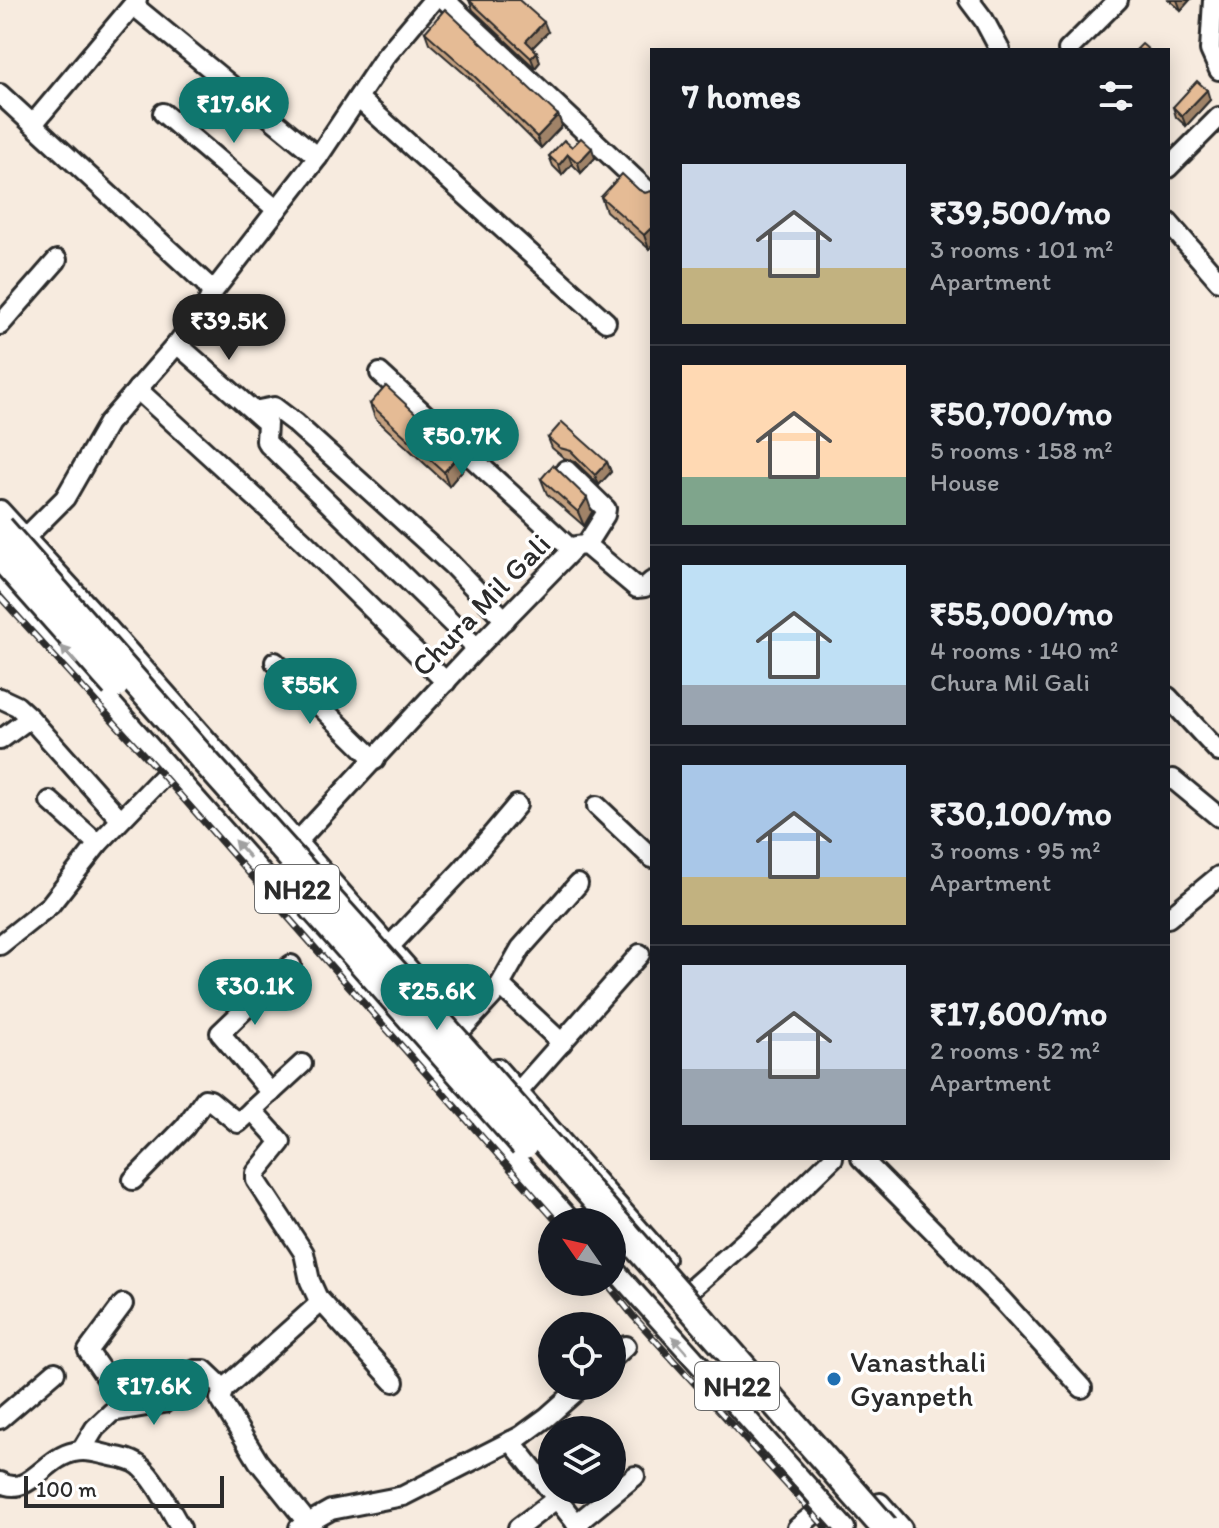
<!DOCTYPE html>
<meta charset="utf-8">
<style>
body{margin:0;font-family:Itim,sans-serif;background:#242831;color:#f1f3f6;height:100vh;display:flex;flex-direction:column;font-size:30px;white-space:nowrap}
*{box-sizing:border-box;margin:0}
p{font-size:26px;color:#9ea1a6}
.icon{flex:none;width:44px;height:44px;fill:none;stroke:currentColor;stroke-width:2;stroke-linecap:round;stroke-linejoin:round}
.map{position:relative;flex:1;overflow:hidden}
.drawer{position:absolute;left:650px;top:48px;width:520px;height:1112px;display:flex;flex-direction:column;background:#171b24;border-radius:0px;box-shadow:0 4px 20px #0003}
.drawer>*{flex:none}
.needle{width:52px;rotate:304deg}
.tools{position:absolute;left:538px;top:1208px;display:grid;gap:16px}
.tools a{display:grid;place-items:center;width:88px;height:88px;border-radius:50%;background:#171b24;box-shadow:0 4px 20px #0003;font-size:40px}
.scale{position:absolute;left:24px;bottom:20px;width:200px;box-sizing:border-box;padding-left:8px;border:4px solid #2b2b2b;border-top:0;font-size:22px;line-height:28px;white-space:nowrap;color:#2b2b2b;-webkit-text-stroke:6px #fff;paint-order:stroke}
.price{position:absolute;translate:-50% -68px;padding:0 18px;border-radius:28px;background:#0f766e;color:#fff;font-size:26px;line-height:52px;filter:drop-shadow(0 2px 4px #0008)}
.price::after{content:'';position:absolute;left:50%;top:48px;width:24px;height:18px;margin-left:-12px;background:inherit;clip-path:polygon(0 0,100% 0,50% 100%)}
.price.current{background:#222;color:#fff}
ul{padding:0;list-style:none}
li{display:flex;align-items:center;gap:24px;height:200px;padding:0 32px}
li+li{border-top:2px solid #363941}
li span{display:grid;place-items:center;flex:none;width:224px;height:160px;border-radius:0px;color:#555}
li>.icon{margin-inline-start:auto}
span .icon{width:96px;height:96px;fill:#fffc;stroke-width:1}
li b{font-size:34px}
h2{display:flex;justify-content:space-between;align-items:center;height:96px;padding:0 32px;font-size:34px}
.map>svg:first-child{display:block}
.lines{fill:none;stroke-linecap:round;stroke-linejoin:round}
.minor-casing{stroke:#2b2b2b;stroke-width:24}
.minor{stroke:#fff;stroke-width:18}
.rail-casing{stroke:#2b2b2b;stroke-width:7}
.rail{stroke:#fff;stroke-width:4;stroke-dasharray:12;stroke-linecap:butt}
.highway-bridge-casing{stroke:#2b2b2b;stroke-width:32;stroke-linecap:butt}
.highway-bridge{stroke:#fff;stroke-width:26}
.wall{fill:#c5a180;stroke:#2b2b2b;stroke-width:2}
.shaded-wall{fill:#a08368;stroke:#2b2b2b;stroke-width:2}
.building{fill:#e5bb95;stroke:#2b2b2b;stroke-width:2}
.oneway{fill:#a0a0a0}
.poi-dot{fill:#1f6fb2;stroke:#fff;stroke-width:3}
.labels{text-anchor:middle;stroke-width:7;stroke-linejoin:round;paint-order:stroke}
.shield{fill:#fff;stroke:#6b6b6b;stroke-width:2}
.shield-label{font-size:28px;font-weight:bold;fill:#2b2b2b}
.street-label{font-size:30px;fill:#2b2b2b;stroke:#fff}
.poi-label{font-size:30px;fill:#2b2b2b;stroke:#fff;text-anchor:start}
</style>
<div class="map">
<svg width="1219" height="1528" viewBox="0 0 1219 1528">
<rect width="100%" height="100%" fill="#f7ebdf"/>
<filter id="ink" filterUnits="userSpaceOnUse"><feTurbulence type="fractalNoise" baseFrequency=".0125" numOctaves="2"/><feDisplacementMap in="SourceGraphic" scale="16" xChannelSelector="R" yChannelSelector="G"/><feConvolveMatrix kernelMatrix="1 2 1 2 8 2 1 2 1" color-interpolation-filters="sRGB"/></filter>
<g filter="url(#ink)">
<g class="lines">
<defs>
<g id="minor">
<polyline points="445,0 652,195"/>
<polyline points="969,0 984,20 1000,50"/>
<polyline points="1213,0 1210,50 1219,70"/>
<polyline points="133,5 318,157"/>
<polyline points="1068,50 1118,0"/>
<polyline points="0,94 205,283 212,293 207,304 177,344 108,423 65,498 25,538"/>
<polyline points="358,98 606,322"/>
<polyline points="163,113 277,210"/>
<polyline points="33,124 137,0"/>
<polyline points="1168,168 1219,117"/>
<polyline points="1168,222 1219,281"/>
<polyline points="212,293 318,157 385,57 433,0"/>
<polyline points="0,325 57,260"/>
<polyline points="177,344 267,423 266,441 269,445 477,648"/>
<polyline points="380,373 572,550"/>
<polyline points="137,389 303,541 446,682"/>
<polyline points="254,411 274,407 295,423 451,564 505,620"/>
<polyline points="566,470 606,509 605,515 586,545"/>
<polyline points="0,510 109,629 453,1019"/>
<polyline points="0,578 572,1222"/>
<polyline points="275,662 375,760"/>
<polyline points="1168,697 1219,752"/>
<polyline points="0,698 17,706 30,718 120,819"/>
<polyline points="0,740 30,718"/>
<polyline points="1173,779 1219,817"/>
<polyline points="50,801 98,844"/>
<polyline points="597,806 652,858"/>
<polyline points="297,842 473,652 576,546 586,545 637,588 645,587 652,581"/>
<polyline points="1168,918 1219,876"/>
<polyline points="0,945 50,905 98,844 170,769"/>
<polyline points="389,947 462,870 517,805"/>
<polyline points="500,985 562,1043"/>
<polyline points="462,1029 496,992 521,948 578,884"/>
<polyline points="497,1068 665,1259"/>
<polyline points="518,1092 640,954"/>
<polyline points="271,1093 220,1033 291,965"/>
<polyline points="252,1110 281,1142 256,1173 256,1180 304,1253 310,1281 320,1303 224,1389 220,1399 258,1461 307,1522"/>
<polyline points="861,1158 1001,1299 1082,1388"/>
<polyline points="133,1180 185,1127 205,1099 210,1100 238,1123 302,1064"/>
<polyline points="612,1267 845,1528"/>
<polyline points="691,1289 768,1221 833,1158"/>
<polyline points="320,1300 394,1382"/>
<polyline points="123,1304 88,1351 127,1408"/>
<polyline points="612,1359 626,1346"/>
<polyline points="0,1419 55,1372"/>
<polyline points="511,1441 580,1528"/>
<polyline points="81,1451 95,1428 112,1412 164,1403 195,1370 204,1370 224,1389"/>
<path d="M0,1482C28,1499 44,1458 74,1452C86,1449 99,1453 111,1456C121,1458 132,1459 140,1466C157,1481 169,1509 181,1528"/>
<polyline points="880,1503 902,1528"/>
<polyline points="576,1524 635,1476"/>
<polyline points="299,1528 331,1510 403,1496 521,1436 547,1417 582,1386"/>
<polyline points="518,1528 556,1499"/>
<polyline points="797,1528 824,1506"/>
</g>
</defs>
<!-- minor casing -->
<use href="#minor" class="minor-casing"/>
<!-- minor -->
<use href="#minor" class="minor"/>
<defs>
<g id="rail">
<polyline points="0,597 165,778 557,1222"/>
<polyline points="606,1282 634,1317 826,1528"/>
</g>
</defs>
<!-- rail casing -->
<use href="#rail" class="rail-casing"/>
<!-- rail -->
<use href="#rail" class="rail"/>
<defs>
<g id="highway-bridge">
<polyline points="0,528 204,760 470,1057 885,1528"/>
<polyline points="0,556 115,685"/>
<polyline points="287,878 524,1145"/>
</g>
</defs>
<!-- highway-bridge casing -->
<use href="#highway-bridge" class="highway-bridge-casing"/>
<!-- highway-bridge -->
<use href="#highway-bridge" class="highway-bridge"/>
</g>
<!-- wall -->
<g class="wall">
<polygon points="469,0 548,32 532,48 537,52 540,62 535,68 473,10"/>
<polygon points="1169,0 1190,0 1181,10"/>
<polygon points="425,32 558,115 562,126 541,148 474,82 429,43"/>
<polygon points="1210,100 1186,126 1176,117 1173,107"/>
<polygon points="572,147 595,158 581,173 572,164 562,175 553,166 549,156"/>
<polygon points="639,190 645,193 652,191 652,246 649,249 606,211 601,197"/>
<polygon points="370,404 460,454 465,467 449,486 375,418"/>
<polygon points="548,438 607,462 611,472 599,485 574,461 564,458 552,448"/>
<polygon points="541,479 592,512 584,526 547,494"/>
</g>
<!-- shaded-wall -->
<g class="shaded-wall">
<polygon points="1177,0 1190,0 1181,10"/>
<polygon points="544,22 548,32 529,51 526,41"/>
<polygon points="537,52 540,62 535,68 531,58"/>
<polygon points="1207,90 1210,100 1186,126 1182,116"/>
<polygon points="558,115 562,126 541,148 537,137"/>
<polygon points="592,148 595,158 581,173 578,163"/>
<polygon points="568,154 572,164 562,175 559,165"/>
<polygon points="652,227 652,246 649,249 644,235"/>
<polygon points="460,454 465,467 449,486 444,472"/>
<polygon points="607,462 611,472 599,485 595,475"/>
<polygon points="587,498 592,512 584,526 578,512"/>
</g>
<!-- building -->
<g class="building">
<polygon points="469,0 519,0 544,22 526,41 537,52 531,58"/>
<polygon points="445,9 558,115 537,137 469,71 425,32"/>
<polygon points="1142,44 1149,50 1136,50"/>
<polygon points="1197,81 1207,90 1182,116 1173,107"/>
<polygon points="581,138 592,148 578,163 568,154 559,165 549,156 564,140 572,147"/>
<polygon points="622,174 639,190 645,193 652,191 652,227 644,235 601,197"/>
<polygon points="386,386 460,454 444,472 370,404"/>
<polygon points="562,422 607,462 595,475 571,451 560,448 548,438"/>
<polygon points="553,465 587,498 578,512 541,479"/>
</g>
<!-- one-way arrows -->
<defs><path id="oneway-solid" d="M-6-.8H1V-3.2L6.5 0L1 3.2V.8H-6Z" transform="scale(2)"/></defs>
<g class="oneway">
<use href="#oneway-solid" transform="translate(69 655) rotate(-132)"/>
<use href="#oneway-solid" transform="translate(242 849) rotate(-132)"/>
<use href="#oneway-solid" transform="translate(680 1345) rotate(-131)"/>
</g>
</g>
<!-- markers -->
<circle class="poi-dot" cx="834" cy="1379" r="8"/>
<g class="labels">
<!-- shield labels -->
<g class="shield">
<rect x="255" y="865" width="84" height="48" rx="6"/>
<rect x="695" y="1362" width="84" height="48" rx="6"/>
</g>
<g class="shield-label">
<text x="297" y="899">NH22</text>
<text x="737" y="1396">NH22</text>
</g>
<!-- street labels -->
<g class="street-label">
<text transform="translate(481 605) rotate(-46)" y="10">Chura Mil Gali</text>
</g>
<!-- poi labels -->
<g class="poi-label">
<text x="850" y="1372">Vanasthali<tspan x="850" dy="34">Gyanpeth</tspan></text>
</g>
</g>
</svg>
<div class="tools">
<a><svg class="needle" viewBox="-14 -14 28 28"><path d="M0-13l5 13h-10z" fill="#e53935"/><path d="M0 13l5-13h-10z" fill="#9ea1a6"/></svg></a>
<a><svg class="icon" aria-label="locate" viewBox="0 0 24 24"><circle cx="12" cy="12" r="6"/><path d="M12 2v4M12 18v4M2 12h4M18 12h4"/></svg></a>
<a><svg class="icon" aria-label="layers" viewBox="0 0 24 24"><path d="M12 4l9 5-9 5-9-5zM3 14l9 5 9-5"/></svg></a>
</div>
<div class="scale">100 m</div>
<b class="price" style="left:234px;top:145px">₹17.6K</b>
<b class="price current" style="left:229px;top:362px">₹39.5K</b>
<b class="price" style="left:462px;top:477px">₹50.7K</b>
<b class="price" style="left:310px;top:726px">₹55K</b>
<b class="price" style="left:255px;top:1027px">₹30.1K</b>
<b class="price" style="left:437px;top:1032px">₹25.6K</b>
<b class="price" style="left:154px;top:1427px">₹17.6K</b>
<section class="drawer">
<h2>7 homes<svg class="icon" aria-label="filters" viewBox="0 0 24 24"><path d="M4 7h16M4 17h16"/><circle cx="9" cy="7" r="2"/><circle cx="15" cy="17" r="2"/></svg></h2>
<ul>
<li><span style="background:linear-gradient(#c9d6e8 65%,#c2b280 0)"><svg class="icon" aria-label="home" viewBox="0 0 24 24"><path d="M3 11l9-7 9 7M6 9v11h12V9"/></svg></span><div><b>₹39,500/mo</b><p>3 rooms · 101 m²</p><p>Apartment</p></div></li>
<li><span style="background:linear-gradient(#ffd9b3 70%,#7fa58c 0)"><svg class="icon" aria-label="home" viewBox="0 0 24 24"><path d="M3 11l9-7 9 7M6 9v11h12V9"/></svg></span><div><b>₹50,700/mo</b><p>5 rooms · 158 m²</p><p>House</p></div></li>
<li><span style="background:linear-gradient(#bfe0f5 75%,#9aa5b1 0)"><svg class="icon" aria-label="home" viewBox="0 0 24 24"><path d="M3 11l9-7 9 7M6 9v11h12V9"/></svg></span><div><b>₹55,000/mo</b><p>4 rooms · 140 m²</p><p>Chura Mil Gali</p></div></li>
<li><span style="background:linear-gradient(#a9c7e8 70%,#c2b280 0)"><svg class="icon" aria-label="home" viewBox="0 0 24 24"><path d="M3 11l9-7 9 7M6 9v11h12V9"/></svg></span><div><b>₹30,100/mo</b><p>3 rooms · 95 m²</p><p>Apartment</p></div></li>
<li><span style="background:linear-gradient(#c9d6e8 65%,#9aa5b1 0)"><svg class="icon" aria-label="home" viewBox="0 0 24 24"><path d="M3 11l9-7 9 7M6 9v11h12V9"/></svg></span><div><b>₹17,600/mo</b><p>2 rooms · 52 m²</p><p>Apartment</p></div></li>
</ul>
</section>
</div>
